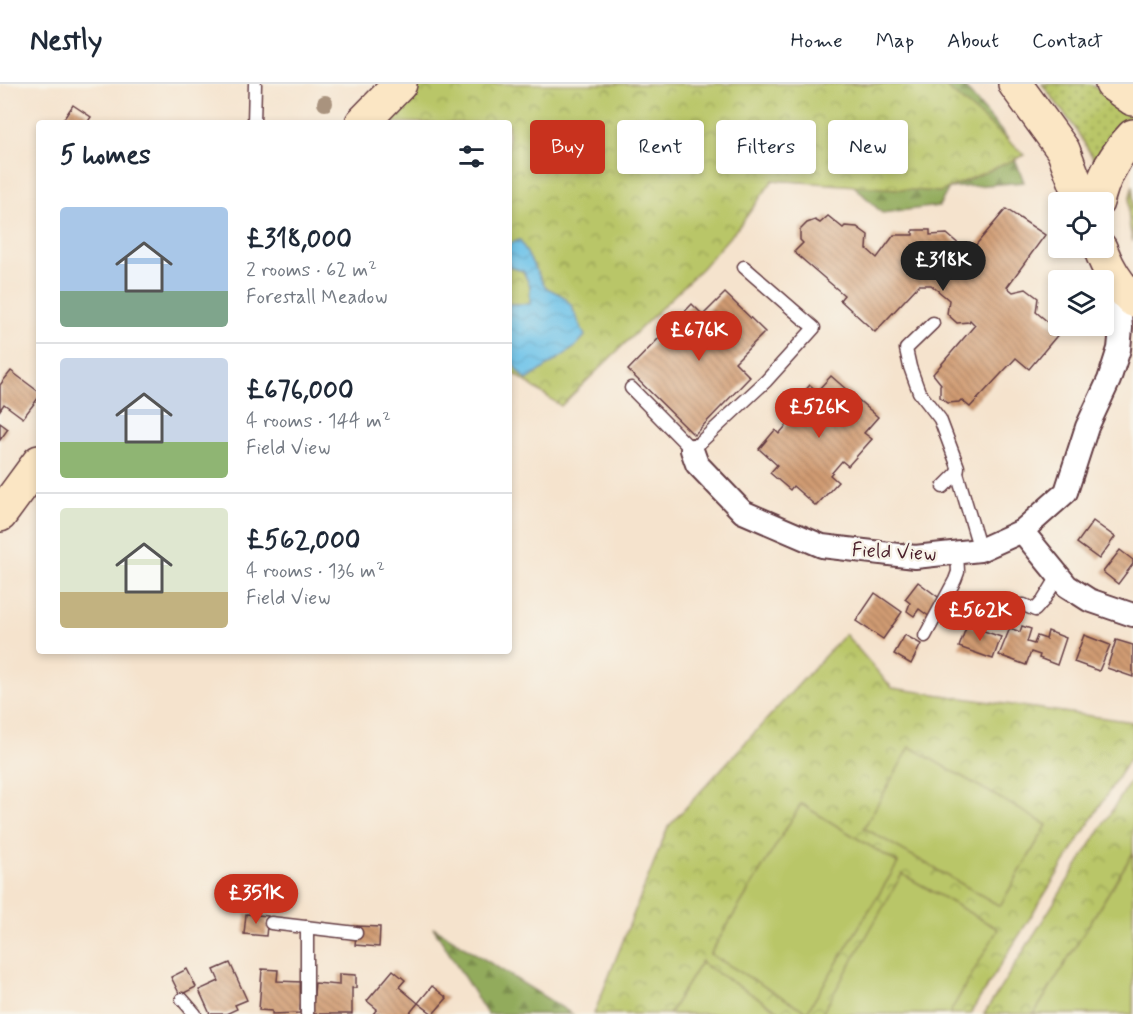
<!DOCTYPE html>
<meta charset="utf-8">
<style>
body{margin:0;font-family:Mynerve,sans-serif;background:#f2f2f3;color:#1f2937;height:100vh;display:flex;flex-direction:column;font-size:22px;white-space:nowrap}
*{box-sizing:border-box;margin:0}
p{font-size:20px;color:#747a83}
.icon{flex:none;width:33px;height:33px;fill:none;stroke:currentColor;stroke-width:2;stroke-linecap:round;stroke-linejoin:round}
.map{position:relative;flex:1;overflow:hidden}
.drawer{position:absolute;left:36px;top:36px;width:476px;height:534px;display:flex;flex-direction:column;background:#fff;border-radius:6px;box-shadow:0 3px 9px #0003}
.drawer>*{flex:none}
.top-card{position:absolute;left:530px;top:36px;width:513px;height:54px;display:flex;gap:12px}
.controls{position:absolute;left:1048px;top:108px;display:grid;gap:12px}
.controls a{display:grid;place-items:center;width:66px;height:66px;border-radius:6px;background:#fff;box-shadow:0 3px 9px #0003;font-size:30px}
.price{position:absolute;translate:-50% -51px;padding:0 14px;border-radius:21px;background:#c8321e;color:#fff;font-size:20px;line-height:39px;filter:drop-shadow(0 2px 3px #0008)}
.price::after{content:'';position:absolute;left:50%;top:36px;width:18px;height:14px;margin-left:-9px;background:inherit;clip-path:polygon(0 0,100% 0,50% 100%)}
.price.on{background:#222;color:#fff}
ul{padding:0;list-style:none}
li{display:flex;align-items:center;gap:18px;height:150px;padding:0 24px}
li+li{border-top:2px solid #e0e1e3}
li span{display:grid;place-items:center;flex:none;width:168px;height:120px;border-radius:6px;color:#555}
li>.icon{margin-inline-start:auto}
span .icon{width:72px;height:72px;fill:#fffc;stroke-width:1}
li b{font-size:26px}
h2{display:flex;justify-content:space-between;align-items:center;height:72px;padding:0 24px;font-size:26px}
.tag{padding:0 21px;border-radius:6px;background:#fff;box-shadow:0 3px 9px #0003;font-size:21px;line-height:54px}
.tag.on{background:#c8321e;color:#fff}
header{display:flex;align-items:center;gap:36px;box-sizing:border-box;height:84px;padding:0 30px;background:#fff;border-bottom:2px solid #e0e1e3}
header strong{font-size:28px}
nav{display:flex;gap:33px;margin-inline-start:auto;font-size:21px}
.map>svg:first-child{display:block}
.grass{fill:url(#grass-dots);stroke:#82724a;stroke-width:1.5}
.forest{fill:url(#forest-firs);stroke:#6e6544;stroke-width:1.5}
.park{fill:url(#park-crowns);stroke:#82724a;stroke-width:1.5}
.pitch{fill:#b9c668;stroke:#82724a;stroke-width:1.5}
.water{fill:url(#water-waves);stroke:#5b708a;stroke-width:1.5}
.building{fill:url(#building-back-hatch)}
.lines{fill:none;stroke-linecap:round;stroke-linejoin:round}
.lane-casing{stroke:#643c43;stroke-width:15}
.street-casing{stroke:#643c43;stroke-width:26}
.secondary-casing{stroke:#643c43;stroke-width:36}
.lane{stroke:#fff;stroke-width:12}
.street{stroke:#fff;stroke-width:22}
.secondary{stroke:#fbe6c4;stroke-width:33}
.tree{fill:#a9937e}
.labels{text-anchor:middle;stroke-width:5;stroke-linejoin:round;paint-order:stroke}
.street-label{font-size:20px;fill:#4a1f2b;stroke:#f7f3e8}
</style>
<header>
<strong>Nestly</strong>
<nav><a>Home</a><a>Map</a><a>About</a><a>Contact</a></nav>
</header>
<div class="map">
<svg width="1133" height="930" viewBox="0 0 1133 930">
<defs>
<pattern id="grass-dots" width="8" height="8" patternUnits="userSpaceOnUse" patternTransform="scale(1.5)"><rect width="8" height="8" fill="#b9c668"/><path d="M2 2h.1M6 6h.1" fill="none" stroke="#98a056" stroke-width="1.8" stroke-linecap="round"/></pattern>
<pattern id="forest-firs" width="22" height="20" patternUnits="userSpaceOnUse" patternTransform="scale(1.5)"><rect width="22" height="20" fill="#92ab5c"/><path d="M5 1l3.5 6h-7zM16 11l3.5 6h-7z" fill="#798b4c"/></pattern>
<pattern id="park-crowns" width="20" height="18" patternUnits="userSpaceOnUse" patternTransform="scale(1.5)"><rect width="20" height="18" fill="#b9c668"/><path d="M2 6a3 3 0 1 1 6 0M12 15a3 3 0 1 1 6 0" fill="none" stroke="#98a056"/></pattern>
<pattern id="water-waves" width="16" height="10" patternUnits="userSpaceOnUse" patternTransform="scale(1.5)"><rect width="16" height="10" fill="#6cc2e9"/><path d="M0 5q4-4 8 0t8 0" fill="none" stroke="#5fa6c8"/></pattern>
<pattern id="building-back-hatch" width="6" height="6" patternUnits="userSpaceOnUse" patternTransform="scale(1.5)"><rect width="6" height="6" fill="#d09b72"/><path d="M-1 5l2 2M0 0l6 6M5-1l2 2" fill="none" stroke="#ab7e5e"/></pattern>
</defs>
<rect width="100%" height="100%" fill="#f7f3e8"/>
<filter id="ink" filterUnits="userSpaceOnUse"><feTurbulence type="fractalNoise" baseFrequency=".0167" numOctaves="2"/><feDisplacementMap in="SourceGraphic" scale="12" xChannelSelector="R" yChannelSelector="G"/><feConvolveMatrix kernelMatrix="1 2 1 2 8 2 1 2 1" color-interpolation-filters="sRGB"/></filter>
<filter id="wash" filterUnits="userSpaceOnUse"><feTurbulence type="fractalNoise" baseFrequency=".008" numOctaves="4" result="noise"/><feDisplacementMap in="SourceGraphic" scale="24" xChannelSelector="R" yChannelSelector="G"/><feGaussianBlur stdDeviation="1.35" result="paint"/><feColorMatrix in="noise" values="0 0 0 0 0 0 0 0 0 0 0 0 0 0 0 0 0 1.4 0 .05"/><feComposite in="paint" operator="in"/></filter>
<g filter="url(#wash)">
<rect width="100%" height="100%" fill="#f5e3cd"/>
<!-- grass -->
<g class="grass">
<polygon points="1042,0 1090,0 1133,27 1133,34 1115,54 1098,82 1075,44"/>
<path d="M1133,102V158C1128,140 1126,120 1133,102Z"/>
</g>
<!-- forest -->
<g class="forest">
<polygon points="842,0 962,0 1007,54 1024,98 949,104 939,122 882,129 853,101 773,96 697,163"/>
<polygon points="433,843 572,930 487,930"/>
</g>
<!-- park -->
<g class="park">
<polygon points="423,0 942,0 1025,71 940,108 773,96 741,140 702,184 561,322 509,286 508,39 381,39"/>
<polygon points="845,550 892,604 1133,638 1133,669 970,930 594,930 668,743"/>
<polygon points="1133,693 1133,930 984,930"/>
</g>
<!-- pitch -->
<g class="pitch">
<polygon points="910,663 1047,741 1000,822 864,744"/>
<polygon points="801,720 898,779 807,928 710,870"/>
<polygon points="1133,769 1133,930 1034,930"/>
<polygon points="902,790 998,845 949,930 822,930"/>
<polygon points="701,878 701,879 784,930 669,930"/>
</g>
<!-- water -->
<path class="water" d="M520,156L545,203L563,212L571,221L585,252L574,264L527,296C503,279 508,246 509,220H530V202L523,187L509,183V160Z"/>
<g id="blocks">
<!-- building -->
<g class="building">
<polygon points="73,21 91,33 87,39 61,39"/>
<polygon points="1006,125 1045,151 1007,203 1013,208 1026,205 1038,214 1036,228 1060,248 1029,285 1016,274 970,323 961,316 959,318 948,319 940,313 940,301 941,300 933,290 975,241 970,236 969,238 957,239 947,230 949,216 931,201 919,201 875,248 840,216 844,211 794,168 803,159 800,156 800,146 807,139 815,136 820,139 828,132 843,144 845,142 857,143 868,151 867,165 877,174 894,151 913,151 913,146 930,146 930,151 947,150 969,169"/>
<polygon points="725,209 765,248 735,278 750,293 694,351 628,286 692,220 703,231"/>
<polygon points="11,287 39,308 39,313 23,334 4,320 0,326 0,301"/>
<polygon points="831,292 878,333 864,349 872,355 848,382 842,377 830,391 838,398 816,422 793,402 790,406 770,389 777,381 759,365 775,346 779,350 797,329 790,323 810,301 817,307"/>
<polygon points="0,339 8,345 0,356"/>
<polygon points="1093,437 1115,453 1099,475 1077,459"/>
<polygon points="1120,466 1133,476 1133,480 1118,500 1103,488"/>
<polygon points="918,498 942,516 930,533 919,525 914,532 907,527 910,519 905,515"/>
<polygon points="875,509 902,528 883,555 856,537"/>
<polygon points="978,512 997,516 994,532 975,529"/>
<polygon points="967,541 1001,553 993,575 959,563"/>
<polygon points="1022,542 1031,545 1027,558 1034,560 1037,552 1046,555 1048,547 1066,554 1057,581 1039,574 1040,571 1031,568 1026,581 999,571 1010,544 1020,548"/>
<polygon points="905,551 921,560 911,580 894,570"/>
<polygon points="1084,551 1110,561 1099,587 1074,578"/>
<polygon points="1116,556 1133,561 1133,593 1107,584"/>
<polygon points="246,830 268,832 266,852 244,850"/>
<polygon points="357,842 380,843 379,863 355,861"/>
<polygon points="230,879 247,916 235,921 237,925 226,930 210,930 199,906 219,897 214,886"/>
<polygon points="187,885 196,903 180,911 171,893"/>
<polygon points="262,885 278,886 277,897 302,898 300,929 272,930 272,927 259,926"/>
<polygon points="393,886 405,896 399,903 418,919 409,930 373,930 377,925 367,917"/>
<polygon points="339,890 356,891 356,904 352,904 352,930 312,930 315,899 339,901"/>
<polygon points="432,902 447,914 433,930 418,919"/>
</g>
</g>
</g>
<g filter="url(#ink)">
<use href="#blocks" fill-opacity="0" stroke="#643c43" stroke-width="1.5"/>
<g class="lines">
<defs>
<g id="lane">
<polyline points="254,39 255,0"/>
<polyline points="933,239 906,265 910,283 919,308 940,335 958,383 957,389 943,403"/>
<polyline points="631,304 692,366 766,297 814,244 744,183"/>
<polyline points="957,389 980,466"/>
<polyline points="1002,522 1024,521 1035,526 1043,517 1059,491"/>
<polyline points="925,552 955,496 958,488 957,469"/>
<polyline points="271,839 356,849"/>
<polyline points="307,843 307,930"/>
<polyline points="182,915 195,930"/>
</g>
<g id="street">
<polyline points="692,366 697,380 743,428 822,462 915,473 980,466 1022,447 1066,408 1087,343 1109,296 1119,265 1121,244 1118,201"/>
<polyline points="1022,447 1067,502 1089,516 1133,531"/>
</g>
<g id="secondary">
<polyline points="1015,0 1063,66 1083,118"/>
<polyline points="1112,0 1133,15"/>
<polyline points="362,39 400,0"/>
<path d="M1097,118C1103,93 1115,71 1133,52"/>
<path d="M1100,164C1108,185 1117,200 1133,216"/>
<polyline points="0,431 39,378"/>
</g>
</defs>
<!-- lane casing -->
<use href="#lane" class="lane-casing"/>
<!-- street casing -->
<use href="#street" class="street-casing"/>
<!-- secondary casing -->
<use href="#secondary" class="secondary-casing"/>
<!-- lane -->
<use href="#lane" class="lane"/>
<!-- street -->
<use href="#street" class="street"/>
<!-- secondary -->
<use href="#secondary" class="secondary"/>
</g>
<!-- trees -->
<circle class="tree" cx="325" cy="19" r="8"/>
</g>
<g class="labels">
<!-- street labels -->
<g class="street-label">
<text transform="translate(894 467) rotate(3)" y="7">Field View</text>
</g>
</g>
</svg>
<div class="controls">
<a><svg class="icon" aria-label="locate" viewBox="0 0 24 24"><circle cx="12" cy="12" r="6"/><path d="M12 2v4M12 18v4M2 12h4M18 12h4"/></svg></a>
<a><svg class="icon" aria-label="layers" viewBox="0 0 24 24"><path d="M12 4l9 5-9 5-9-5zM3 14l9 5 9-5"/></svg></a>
</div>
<b class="price on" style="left:943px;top:208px">£318K</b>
<b class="price" style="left:699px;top:278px">£676K</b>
<b class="price" style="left:819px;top:355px">£526K</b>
<b class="price" style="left:980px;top:558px">£562K</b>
<b class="price" style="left:256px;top:841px">£351K</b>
<div class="top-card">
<a class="tag on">Buy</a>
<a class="tag">Rent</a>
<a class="tag">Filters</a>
<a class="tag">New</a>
</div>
<section class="drawer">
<h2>5 homes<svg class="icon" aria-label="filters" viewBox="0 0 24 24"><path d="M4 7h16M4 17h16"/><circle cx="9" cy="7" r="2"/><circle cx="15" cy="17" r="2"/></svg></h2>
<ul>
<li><span style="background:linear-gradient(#a9c7e8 70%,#7fa58c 0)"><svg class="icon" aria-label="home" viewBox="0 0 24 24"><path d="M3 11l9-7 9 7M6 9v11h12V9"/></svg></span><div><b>£318,000</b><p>2 rooms · 62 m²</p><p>Forestall Meadow</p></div></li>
<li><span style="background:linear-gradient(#c9d6e8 70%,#8fb573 0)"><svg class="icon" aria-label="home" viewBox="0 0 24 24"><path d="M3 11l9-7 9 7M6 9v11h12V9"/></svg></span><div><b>£676,000</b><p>4 rooms · 144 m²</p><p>Field View</p></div></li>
<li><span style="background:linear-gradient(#dfe7d0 70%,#c2b280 0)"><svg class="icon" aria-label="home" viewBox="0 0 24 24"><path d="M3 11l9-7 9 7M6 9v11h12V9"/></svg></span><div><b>£562,000</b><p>4 rooms · 136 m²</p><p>Field View</p></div></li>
</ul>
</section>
</div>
